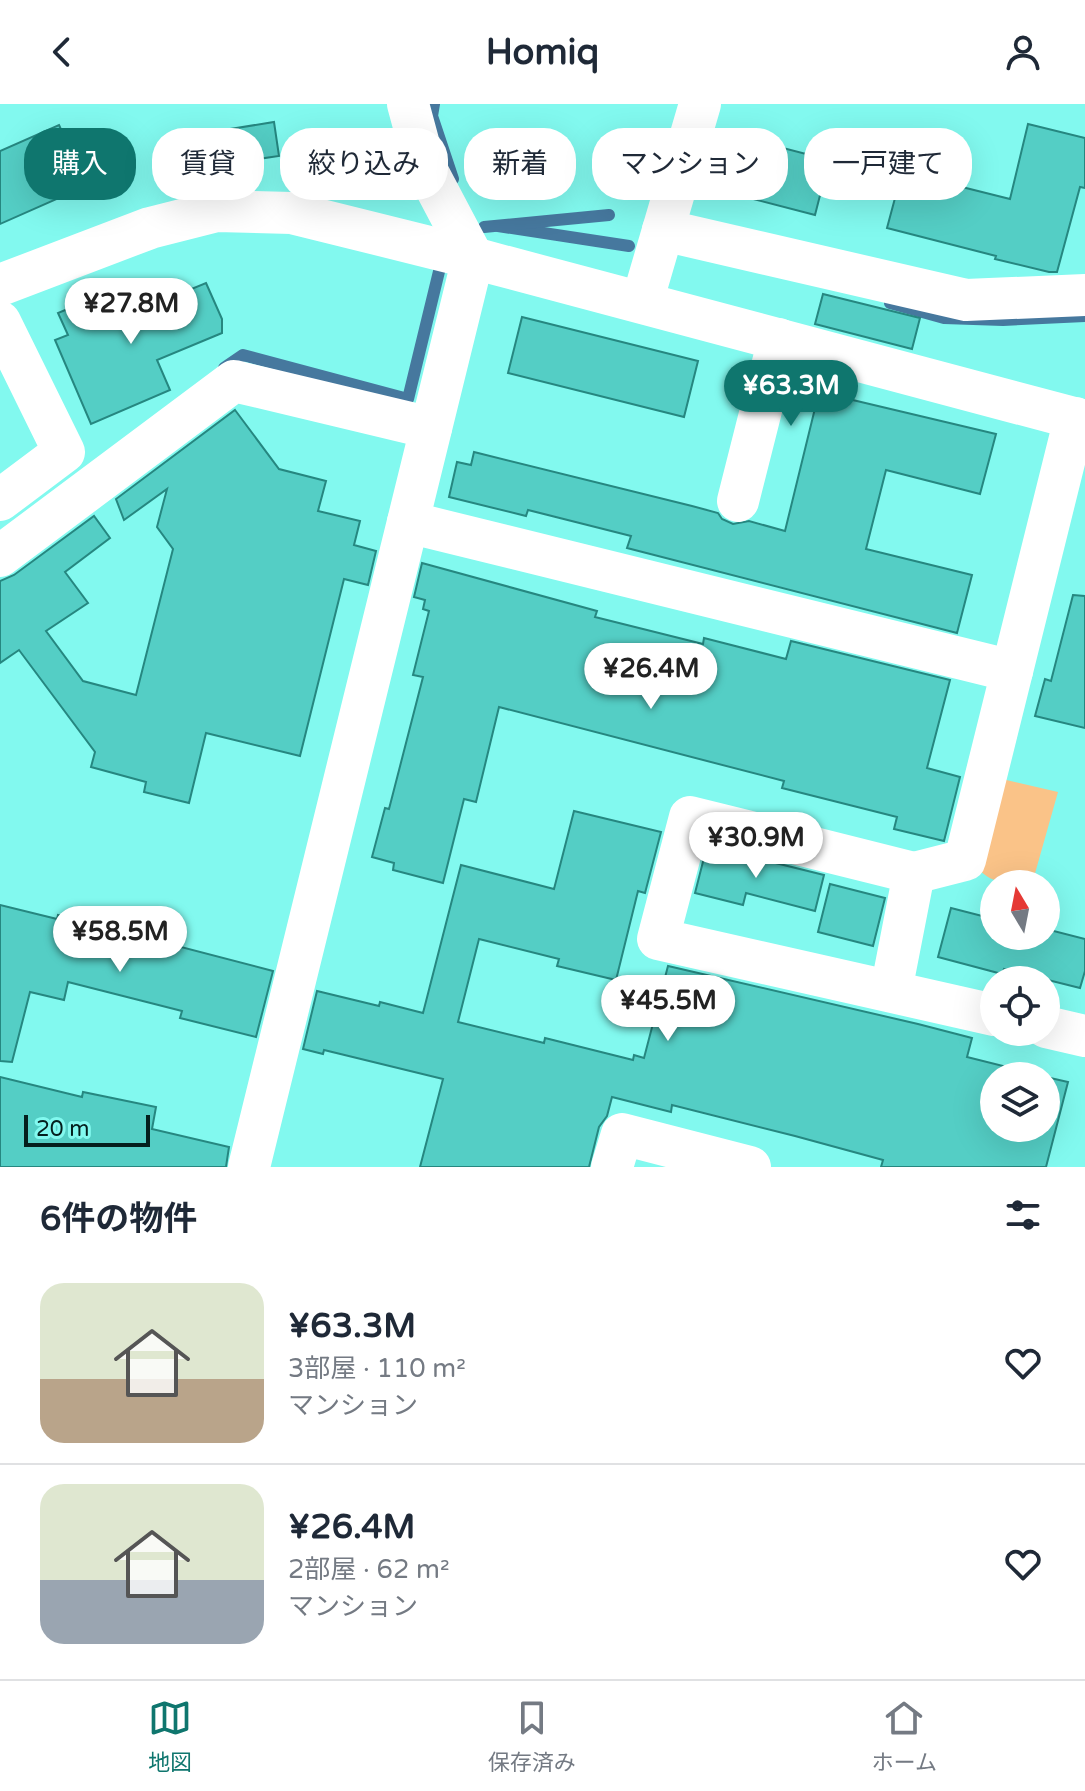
<!DOCTYPE html>
<html lang="ja">
<meta charset="utf-8">
<style>
body{margin:0;font-family:"Varela Round","Noto Sans JP",sans-serif;background:#f6f6f7;color:#1f2937;height:100vh;display:flex;flex-direction:column;font-size:30px;white-space:nowrap}
*{box-sizing:border-box;margin:0}
p{font-size:26px;color:#747a83}
.icon{flex:none;width:44px;height:44px;fill:none;stroke:currentColor;stroke-width:2;stroke-linecap:round;stroke-linejoin:round}
.map{position:relative;height:1063px;overflow:hidden}
.side{display:flex;flex-direction:column;background:#fff;flex:1}
.side>*{flex:none}
.guide{position:absolute;left:24px;top:24px;width:1038px;height:72px;display:flex;gap:16px}
.needle{width:52px;rotate:350deg}
.buttons{position:absolute;left:980px;top:766px;display:grid;gap:16px}
.buttons a{display:grid;place-items:center;width:80px;height:80px;border-radius:50%;background:#fff;box-shadow:0 8px 32px #0002;font-size:40px}
.scale{position:absolute;left:24px;bottom:20px;width:126px;box-sizing:border-box;padding-left:8px;border:4px solid #041f1d;border-top:0;font-size:22px;line-height:28px;white-space:nowrap;color:#041f1d;-webkit-text-stroke:6px #82f9ef;paint-order:stroke}
.price{position:absolute;translate:-50% -68px;padding:0 18px;border-radius:28px;background:#fff;color:#222;font-size:26px;line-height:52px;filter:drop-shadow(0 2px 4px #0008)}
.price::after{content:'';position:absolute;left:50%;top:48px;width:24px;height:18px;margin-left:-12px;background:inherit;clip-path:polygon(0 0,100% 0,50% 100%)}
.price.current{background:#0f766e;color:#fff}
ul{padding:0;list-style:none}
li{display:flex;align-items:center;gap:24px;height:200px;padding:0 40px}
li+li{border-top:2px solid #e0e1e3}
li span{display:grid;place-items:center;flex:none;width:224px;height:160px;border-radius:24px;color:#555}
li>.icon{margin-inline-start:auto}
span .icon{width:96px;height:96px;fill:#fffc;stroke-width:1}
li b{font-size:34px}
h2{display:flex;justify-content:space-between;align-items:center;height:96px;padding:0 40px;font-size:34px}
.tag{padding:0 28px;border-radius:32px;background:#fff;box-shadow:0 8px 32px #0002;font-size:28px;line-height:72px}
.tag.current{background:#0f766e;color:#fff}
header{display:flex;justify-content:space-between;align-items:center;height:104px;padding:0 40px;background:#fff;font-size:36px;font-weight:800}
.menu{display:flex;justify-content:space-around;align-items:center;height:112px;border-top:2px solid #e0e1e3;background:#fff;font-size:22px;color:#747a83}
.menu a{display:grid;justify-items:center;gap:4px}
.menu .current{color:#0f766e}
.map>svg:first-child{display:block}
.green{fill:#fac388}
.lines{fill:none;stroke-linecap:round;stroke-linejoin:round}
.stream{stroke:#46789e;stroke-width:12}
.building{fill:#54cec5;stroke:#268780;stroke-width:2}
.minor{stroke:#fff;stroke-width:42}
</style>
<header><svg class="icon" aria-label="back" viewBox="0 0 24 24"><path d="M15 5l-7 7 7 7"/></svg>Homiq<svg class="icon" aria-label="person" viewBox="0 0 24 24"><circle cx="12" cy="8" r="4"/><path d="M4 21q1-7 8-7t8 7"/></svg></header>
<div class="map">
<svg width="1085" height="1063" viewBox="0 0 1085 1063">
<rect width="100%" height="100%" fill="#82f9ef"/>
<!-- green -->
<path class="green" d="M998,674L1058,688L1032,780C1009,780 991,781 976,762Z"/>
<g class="lines">
<!-- stream -->
<g class="stream">
<polyline points="434,0 432,12 453,75"/>
<polyline points="498,122 629,142"/>
<polyline points="484,123 609,111"/>
<polyline points="890,199 944,214 1003,216 1085,212"/>
<polyline points="224,264 243,251 408,295 443,151"/>
</g>
</g>
<!-- building -->
<g class="building">
<polygon points="274,18 279,52 210,62 205,29"/>
<polygon points="1028,20 1085,34 1085,84 1080,83 1057,168 1049,168 995,155 996,152 887,124 902,68 1010,95"/>
<polygon points="59,21 86,82 0,120 0,47"/>
<polygon points="737,32 829,56 815,111 722,87"/>
<polygon points="206,179 222,215 222,229 157,256 170,286 91,320 55,236 68,231 58,209 122,182 133,209"/>
<polygon points="823,190 920,214 912,245 815,220"/>
<polygon points="522,213 698,257 684,313 508,269"/>
<polygon points="819,288 996,330 980,390 886,366 866,445 972,471 957,529 627,444 631,432 528,406 526,412 449,393 457,358 471,361 474,348 692,402 718,409 722,415 733,420 749,417 785,427"/>
<polygon points="235,306 279,365 326,377 318,407 360,417 354,441 376,447 368,481 344,475 300,652 206,629 189,699 144,688 146,678 91,663 95,648 19,546 0,559 0,477 14,471 94,412 110,434 65,468 88,499 46,527 83,577 136,591 173,445 157,423 167,385 124,416 116,395"/>
<polygon points="422,459 597,507 595,513 703,540 704,534 786,555 791,537 950,576 927,664 960,673 944,737 894,725 897,713 782,684 784,677 499,603 476,698 464,695 443,779 393,766 394,759 372,753 385,704 389,705 423,573 413,571 429,507 423,505 425,496 414,493"/>
<polygon points="1073,491 1085,492 1085,624 1035,612 1045,575 1051,577"/>
<polygon points="574,707 661,728 645,789 638,787 616,876 557,862 559,855 479,835 458,918 544,939 545,934 633,956 634,951 644,954 668,862 918,920 972,934 967,953 1043,972 994,972 994,1024 1046,1024 1046,973 1068,978 1046,1063 881,1063 883,1056 795,1032 672,1001 671,1008 612,993 607,1012 599,1023 589,1063 420,1063 443,975 324,946 323,950 303,945 317,887 379,902 380,898 423,909 461,761 554,785"/>
<polygon points="707,742 824,771 815,807 746,789 743,801 695,789"/>
<polygon points="830,780 885,794 873,842 818,828"/>
<polygon points="0,801 57,815 58,811 273,867 256,933 180,914 182,907 68,878 64,896 30,888 12,958 0,957"/>
<polygon points="951,804 994,815 994,832 1046,832 1046,825 1085,835 1085,867 1080,884 1004,865 1002,870 938,853"/>
<polygon points="0,973 82,993 83,988 156,1003 152,1025 229,1043 226,1063 0,1063"/>
</g>
<g class="lines">
<!-- minor -->
<g class="minor">
<polyline points="663,126 966,196 1085,191"/>
<polyline points="0,181 150,124 217,107 292,109 473,154 1085,317"/>
<polyline points="642,198 700,0"/>
<polyline points="0,218 64,348 0,396"/>
<polyline points="738,397 779,235"/>
<polyline points="408,418 1012,567"/>
<polyline points="0,452 234,277 431,324"/>
<polyline points="914,769 965,756 1075,314"/>
<polyline points="891,887 914,769 690,713 658,835 994,911"/>
<polyline points="1046,923 1085,932"/>
<polyline points="249,1063 473,154 425,63 408,0"/>
<polyline points="612,1063 622,1030 750,1063"/>
</g>
</g>
</svg>
<div class="buttons">
<a><svg class="needle" viewBox="-14 -14 28 28"><path d="M0-13l5 13h-10z" fill="#e53935"/><path d="M0 13l5-13h-10z" fill="#747a83"/></svg></a>
<a><svg class="icon" aria-label="locate" viewBox="0 0 24 24"><circle cx="12" cy="12" r="6"/><path d="M12 2v4M12 18v4M2 12h4M18 12h4"/></svg></a>
<a><svg class="icon" aria-label="layers" viewBox="0 0 24 24"><path d="M12 4l9 5-9 5-9-5zM3 14l9 5 9-5"/></svg></a>
</div>
<div class="scale">20 m</div>
<b class="price" style="left:131px;top:242px">¥27.8M</b>
<b class="price current" style="left:791px;top:324px">¥63.3M</b>
<b class="price" style="left:651px;top:607px">¥26.4M</b>
<b class="price" style="left:756px;top:776px">¥30.9M</b>
<b class="price" style="left:120px;top:870px">¥58.5M</b>
<b class="price" style="left:668px;top:939px">¥45.5M</b>
<div class="guide">
<a class="tag current">購入</a>
<a class="tag">賃貸</a>
<a class="tag">絞り込み</a>
<a class="tag">新着</a>
<a class="tag">マンション</a>
<a class="tag">一戸建て</a>
</div>
</div>
<section class="side">
<h2>6件の物件<svg class="icon" aria-label="filters" viewBox="0 0 24 24"><path d="M4 7h16M4 17h16"/><circle cx="9" cy="7" r="2"/><circle cx="15" cy="17" r="2"/></svg></h2>
<ul>
<li><span style="background:linear-gradient(#dfe7d0 60%,#b9a48a 0)"><svg class="icon" aria-label="home" viewBox="0 0 24 24"><path d="M3 11l9-7 9 7M6 9v11h12V9"/></svg></span><div><b>¥63.3M</b><p>3部屋 · 110 m²</p><p>マンション</p></div><svg class="icon" aria-label="heart" viewBox="0 0 24 24"><path d="M12 20l-8-8c-3-5 5-10 8-4 3-6 11-1 8 4z"/></svg></li>
<li><span style="background:linear-gradient(#dfe7d0 60%,#9aa5b1 0)"><svg class="icon" aria-label="home" viewBox="0 0 24 24"><path d="M3 11l9-7 9 7M6 9v11h12V9"/></svg></span><div><b>¥26.4M</b><p>2部屋 · 62 m²</p><p>マンション</p></div><svg class="icon" aria-label="heart" viewBox="0 0 24 24"><path d="M12 20l-8-8c-3-5 5-10 8-4 3-6 11-1 8 4z"/></svg></li>
</ul>
</section>
<nav class="menu">
<a class="current"><svg class="icon" aria-label="map" viewBox="0 0 24 24"><path d="M3 6l6-2 6 2 6-2v14l-6 2-6-2-6 2zM9 4v14M15 6v14"/></svg>地図</a>
<a><svg class="icon" aria-label="saved" viewBox="0 0 24 24"><path d="M7 4h10v16l-5-4-5 4z"/></svg>保存済み</a>
<a><svg class="icon" aria-label="home" viewBox="0 0 24 24"><path d="M3 11l9-7 9 7M6 9v11h12V9"/></svg>ホーム</a>
</nav>
